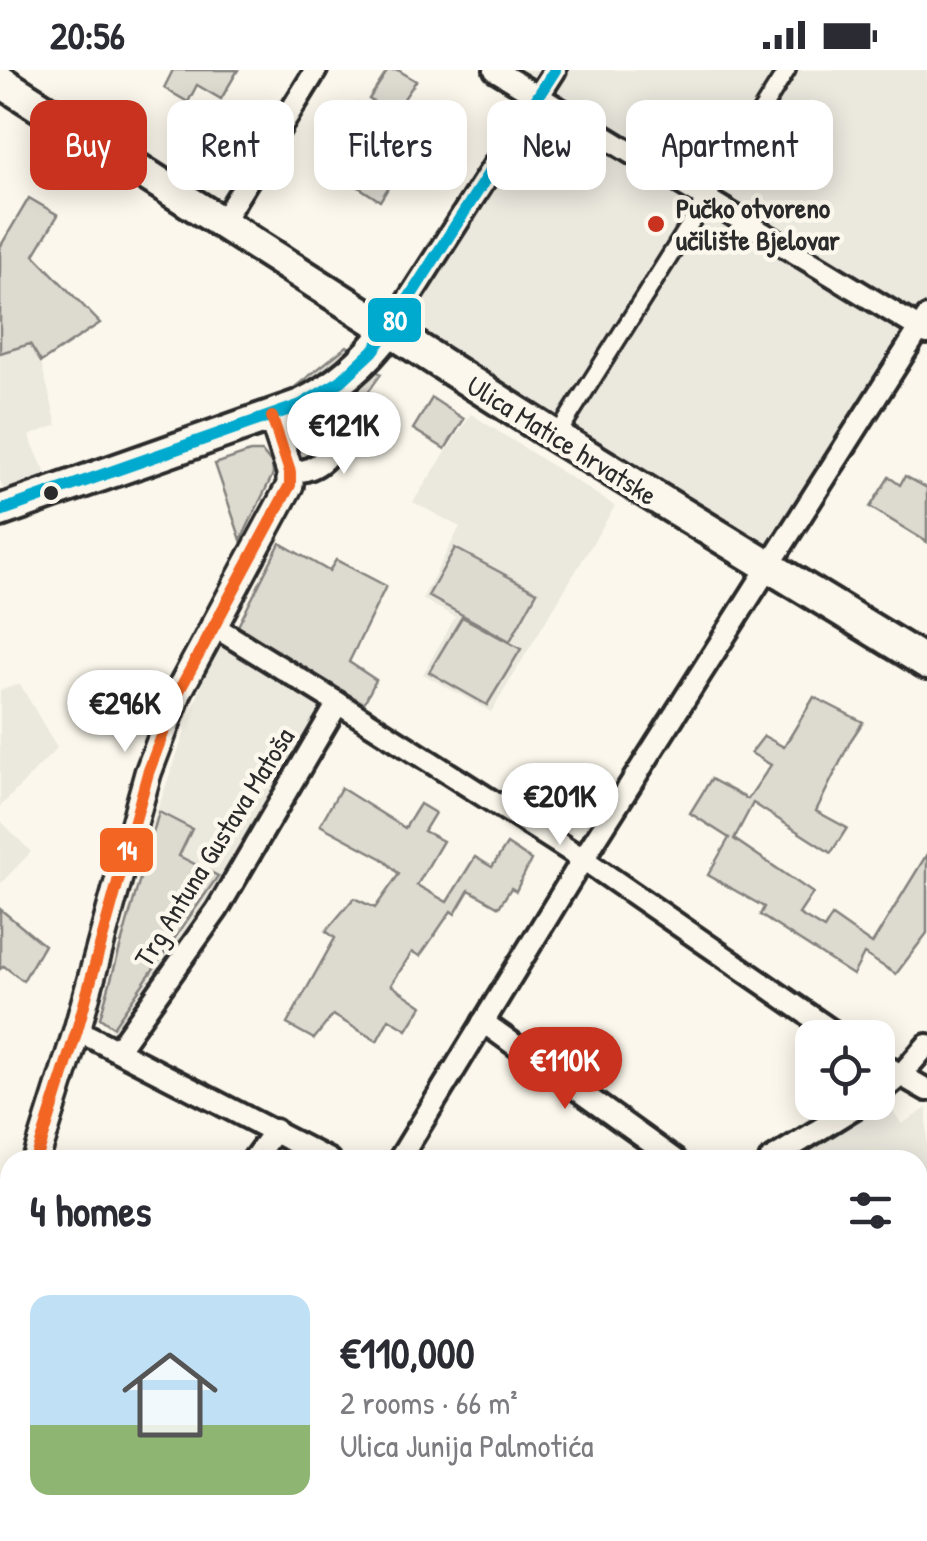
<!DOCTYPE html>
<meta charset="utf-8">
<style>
body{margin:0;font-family:"Patrick Hand",sans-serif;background:#f7f7f7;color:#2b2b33;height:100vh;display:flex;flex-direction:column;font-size:38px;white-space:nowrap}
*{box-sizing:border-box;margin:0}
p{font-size:32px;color:#7c7c81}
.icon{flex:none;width:55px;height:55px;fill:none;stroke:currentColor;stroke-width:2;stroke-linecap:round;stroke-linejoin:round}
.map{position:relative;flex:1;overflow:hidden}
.panel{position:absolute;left:0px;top:1080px;width:928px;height:392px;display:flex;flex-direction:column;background:#fff;border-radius:30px 30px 0 0;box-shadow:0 5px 25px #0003}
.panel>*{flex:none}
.hud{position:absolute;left:30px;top:30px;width:868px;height:90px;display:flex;gap:20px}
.fabs{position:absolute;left:795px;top:950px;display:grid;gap:20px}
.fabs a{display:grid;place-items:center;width:100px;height:100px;border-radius:20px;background:#fff;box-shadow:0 5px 25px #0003;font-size:50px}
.price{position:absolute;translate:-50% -85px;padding:0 22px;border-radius:35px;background:#fff;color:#222;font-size:32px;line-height:65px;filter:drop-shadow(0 2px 5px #0008)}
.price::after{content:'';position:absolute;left:50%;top:60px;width:30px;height:22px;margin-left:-15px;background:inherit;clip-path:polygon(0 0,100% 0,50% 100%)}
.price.active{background:#c8321e;color:#fff}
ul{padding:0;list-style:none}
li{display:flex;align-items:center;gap:30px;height:250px;padding:0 30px}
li+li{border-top:2px solid #e1e1e2}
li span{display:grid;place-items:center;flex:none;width:280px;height:200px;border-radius:20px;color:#555}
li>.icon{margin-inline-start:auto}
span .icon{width:120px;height:120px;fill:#fffc;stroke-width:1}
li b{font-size:42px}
h2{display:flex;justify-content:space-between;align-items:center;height:120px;padding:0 30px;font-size:42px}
.pill{padding:0 35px;border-radius:20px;background:#fff;box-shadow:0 5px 25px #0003;font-size:35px;line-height:90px}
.pill.active{background:#c8321e;color:#fff}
.status{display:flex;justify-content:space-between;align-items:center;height:70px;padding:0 50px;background:#fff;direction:ltr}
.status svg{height:28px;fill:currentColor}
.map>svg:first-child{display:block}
.built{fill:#ebe8de}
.green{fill:#dddad0;stroke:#84827e;stroke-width:2.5}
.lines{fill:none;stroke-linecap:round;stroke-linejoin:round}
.stream{stroke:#7b7a75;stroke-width:5}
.pedestrian-casing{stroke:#2b2b2b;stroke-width:22}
.minor-casing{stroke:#2b2b2b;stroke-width:28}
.tertiary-casing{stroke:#2b2b2b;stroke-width:32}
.primary-casing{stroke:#2b2b2b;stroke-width:38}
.pedestrian{stroke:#fbf7ec;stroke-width:15}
.minor{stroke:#fbf7ec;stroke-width:20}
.tertiary{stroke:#fbf7ec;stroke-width:25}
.primary{stroke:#fbf7ec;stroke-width:30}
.bus-1-casing{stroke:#fbf7ec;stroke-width:20}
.bus-2-casing{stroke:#fbf7ec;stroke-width:20}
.bus-1{stroke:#00a9ce;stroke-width:12}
.bus-2{stroke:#f26522;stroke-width:12}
.poi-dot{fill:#c8321e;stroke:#fbf7ec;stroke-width:4}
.bus-dot{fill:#2b2b2b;stroke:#fbf7ec;stroke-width:4}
.labels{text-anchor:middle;stroke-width:9;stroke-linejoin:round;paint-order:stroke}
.poi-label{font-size:28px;font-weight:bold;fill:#2b2b2b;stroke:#fbf7ec;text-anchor:start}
.street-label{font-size:28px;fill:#2b2b2b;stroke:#fbf7ec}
.line-badge{stroke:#fbf7ec;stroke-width:4}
.badge-label{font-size:28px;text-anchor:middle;font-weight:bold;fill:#fff}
</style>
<div class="status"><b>20:56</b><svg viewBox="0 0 49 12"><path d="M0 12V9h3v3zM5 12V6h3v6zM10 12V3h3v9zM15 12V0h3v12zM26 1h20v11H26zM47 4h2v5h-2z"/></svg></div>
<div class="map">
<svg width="927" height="1471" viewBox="0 0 927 1471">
<rect width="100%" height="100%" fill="#fbf7ec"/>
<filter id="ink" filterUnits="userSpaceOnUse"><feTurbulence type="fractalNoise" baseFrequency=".01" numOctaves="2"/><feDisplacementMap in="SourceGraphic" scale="20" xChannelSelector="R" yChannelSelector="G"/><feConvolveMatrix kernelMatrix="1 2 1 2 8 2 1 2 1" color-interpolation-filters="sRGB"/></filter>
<g filter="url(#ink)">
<!-- built -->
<g class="built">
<polygon points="495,0 927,0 927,263 769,497 388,261 539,27"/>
<polygon points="31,274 41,292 57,355 29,366 54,422 10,437 0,410 0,283"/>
<polygon points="471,344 615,436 491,642 423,604 455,547 422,529 460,457 413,432"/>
<polygon points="217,571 326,635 240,775 201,845 113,961 98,948 155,747"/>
<polygon points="20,614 57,678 0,737 0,620"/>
<polygon points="0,750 31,782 0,814"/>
<polygon points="879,1023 902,1054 927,1038 927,1366 918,1377 918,1090 770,1090"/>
<polygon points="452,1462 771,1462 773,1464 761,1471 440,1471"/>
</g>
<!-- green -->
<g class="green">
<polygon points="173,0 238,0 221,29 197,15 188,32 164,18"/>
<polygon points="388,0 398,0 416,11 395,42 425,59 380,131 322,93 357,33 372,41 366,50 388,63 397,46 369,29"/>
<polygon points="29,128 58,145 34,185 100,253 41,292 30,274 0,283 0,177"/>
<polygon points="347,276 353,280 350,285 301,322 291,320"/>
<path d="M375,300L381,304L361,332L346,336L315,389L303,393C292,384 296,369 301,357L342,332Z"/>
<polygon points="432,328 464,349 445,379 413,359"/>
<polygon points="250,382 262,382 272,394 273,404 241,470 215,394"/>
<polygon points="905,406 927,418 927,472 870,437 889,407 900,415"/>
<polygon points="280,473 329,501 336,490 386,516 349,592 376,610 364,633 236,560"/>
<polygon points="455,478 537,522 510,571 428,526"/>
<polygon points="462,547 521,579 487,635 429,602"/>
<polygon points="814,627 863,652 851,670 816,741 847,758 831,783 753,733 734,769 813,823 799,844 824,859 832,846 872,874 927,784 927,863 896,904 864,884 853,905 760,845 764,837 708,805 729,768 690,743 711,709 748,729 771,695 751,683 764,666 784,677"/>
<polygon points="341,718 405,758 420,734 435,743 424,761 443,771 417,815 447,832 475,787 492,797 507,774 531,790 516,821 511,818 499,837 469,820 455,844 451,841 420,886 412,882 391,915 422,936 407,960 389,949 377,971 333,945 314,969 287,954 335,868 326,861 354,828 375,838 399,804 383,789 320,755"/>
<polygon points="159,742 192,759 179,786 218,806 113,957 100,948"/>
<polygon points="0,839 44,875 23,911 4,896 0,899"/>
<polygon points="0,1375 10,1380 10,1462 89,1463 99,1471 0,1471"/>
</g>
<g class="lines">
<!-- stream -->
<polyline class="stream" points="771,1462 779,1471"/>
<defs>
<polyline id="pedestrian" points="556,367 787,0"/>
<g id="minor">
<polyline points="495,0 927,263"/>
<polyline points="222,152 316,0"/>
<polyline points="388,261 555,0"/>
<path d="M290,402C329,402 336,372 354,342"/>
<polyline points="338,633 583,789 842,968"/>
<polyline points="483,952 675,1090"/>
<polyline points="77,960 329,1090"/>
<polyline points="118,979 217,840 338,633 212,555"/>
<polyline points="878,992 927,1020"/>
<polyline points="878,1024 900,1006 927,975"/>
<polyline points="253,1090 275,1060"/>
<polyline points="399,1090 583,789 927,247"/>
<polyline points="770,1090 864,1032"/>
<polyline points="0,1438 10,1426"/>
</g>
<g id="tertiary">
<polyline points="36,1090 77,960 148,703 179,621 290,415 290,402 272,347"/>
<polyline points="0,1208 10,1175"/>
</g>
<g id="primary">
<polyline points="0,11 547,361 927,593"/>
<path d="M0,441L301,335C337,317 364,294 388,261"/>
</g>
</defs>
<!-- pedestrian casing -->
<use href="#pedestrian" class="pedestrian-casing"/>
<!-- minor casing -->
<use href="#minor" class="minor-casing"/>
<!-- tertiary casing -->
<use href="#tertiary" class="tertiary-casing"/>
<!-- primary casing -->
<use href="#primary" class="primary-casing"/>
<!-- pedestrian -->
<use href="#pedestrian" class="pedestrian"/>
<!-- minor -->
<use href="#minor" class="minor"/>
<!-- tertiary -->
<use href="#tertiary" class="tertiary"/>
<!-- primary -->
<use href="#primary" class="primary"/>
<defs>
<polyline id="bus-1" points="0,441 301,335 341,311 373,281 388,261 555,0"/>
<polyline id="bus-2" points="36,1090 77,960 148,703 179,621 290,415 290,402 272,347"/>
</defs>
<!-- bus-1 casing -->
<use href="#bus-1" class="bus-1-casing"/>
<!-- bus-2 casing -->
<use href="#bus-2" class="bus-2-casing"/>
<!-- bus-1 -->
<use href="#bus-1" class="bus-1"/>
<!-- bus-2 -->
<use href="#bus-2" class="bus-2"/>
</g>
</g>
<!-- markers -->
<circle class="poi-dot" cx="656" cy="154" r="10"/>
<circle class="bus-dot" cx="51" cy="423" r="9"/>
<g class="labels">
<!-- poi labels -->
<g class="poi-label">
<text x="676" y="148">Pučko otvoreno<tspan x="676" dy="32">učilište Bjelovar</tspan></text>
</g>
<!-- street labels -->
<g class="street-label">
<text transform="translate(562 370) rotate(32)" y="10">Ulica Matice hrvatske</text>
<text transform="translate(214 777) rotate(-58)" y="10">Trg Antuna Gustava Matoša</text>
</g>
</g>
<g class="line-badge">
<rect x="366" y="226" width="57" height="48" rx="10" fill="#00a9ce"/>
<rect x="98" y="756" width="57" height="48" rx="10" fill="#f26522"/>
</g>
<g class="badge-label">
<text x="395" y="260">80</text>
<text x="127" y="790">14</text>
</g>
</svg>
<div class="fabs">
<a><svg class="icon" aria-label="locate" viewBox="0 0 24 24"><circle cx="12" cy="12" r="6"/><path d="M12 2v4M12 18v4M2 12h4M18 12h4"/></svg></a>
</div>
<b class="price" style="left:344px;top:407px">€121K</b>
<b class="price" style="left:125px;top:685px">€296K</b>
<b class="price" style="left:560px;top:778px">€201K</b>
<b class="price active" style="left:565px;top:1042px">€110K</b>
<div class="hud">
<a class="pill active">Buy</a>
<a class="pill">Rent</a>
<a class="pill">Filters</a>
<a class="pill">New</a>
<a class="pill">Apartment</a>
</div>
<section class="panel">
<h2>4 homes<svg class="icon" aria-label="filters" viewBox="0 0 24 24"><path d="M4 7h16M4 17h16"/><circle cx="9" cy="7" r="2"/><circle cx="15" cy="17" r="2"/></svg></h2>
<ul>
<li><span style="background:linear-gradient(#bfe0f5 65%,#8fb573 0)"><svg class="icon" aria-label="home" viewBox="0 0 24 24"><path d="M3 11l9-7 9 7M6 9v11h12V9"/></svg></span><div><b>€110,000</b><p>2 rooms · 66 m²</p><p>Ulica Junija Palmotića</p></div></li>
</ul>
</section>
</div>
